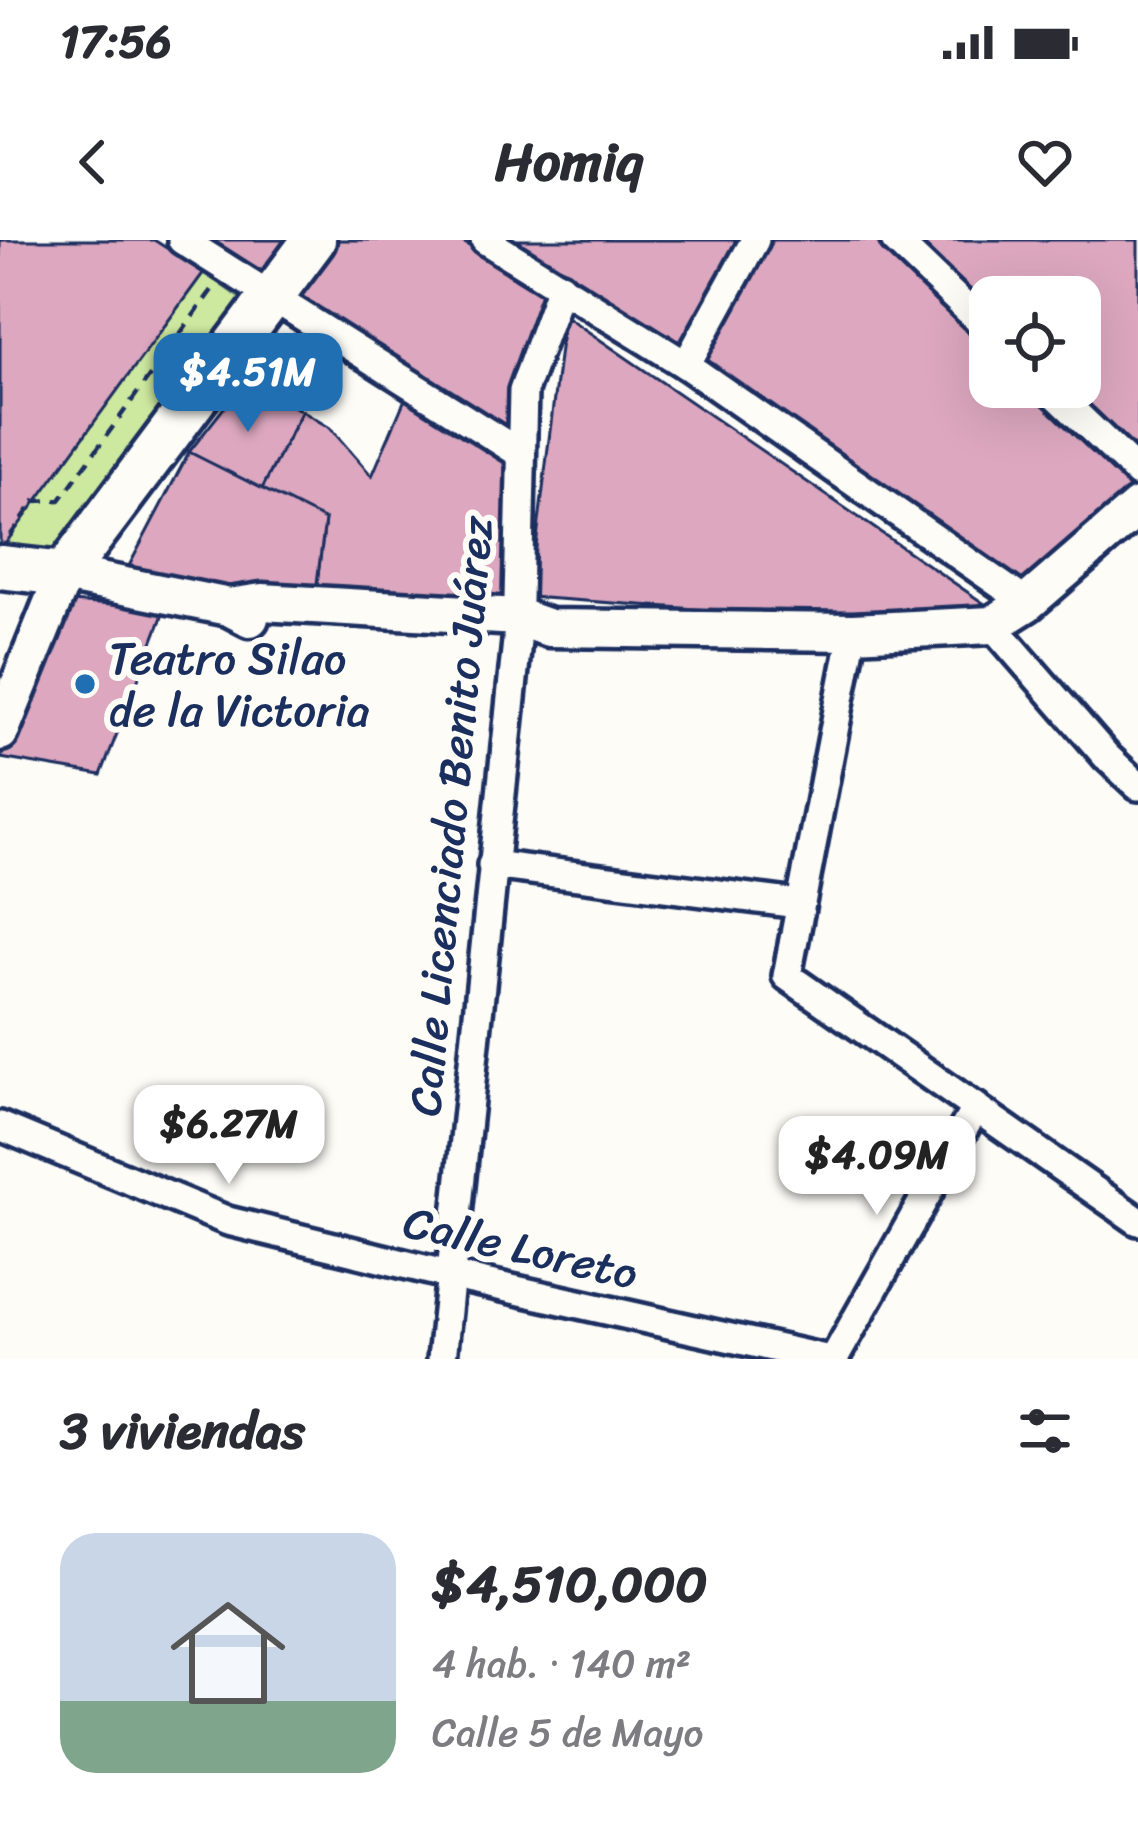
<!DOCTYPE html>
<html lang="es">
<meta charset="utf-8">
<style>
body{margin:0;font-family:Sriracha,sans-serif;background:#f2f2f3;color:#2b2b33;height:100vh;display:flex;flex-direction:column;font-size:45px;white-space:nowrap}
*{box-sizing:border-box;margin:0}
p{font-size:39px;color:#7c7c81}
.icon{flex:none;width:66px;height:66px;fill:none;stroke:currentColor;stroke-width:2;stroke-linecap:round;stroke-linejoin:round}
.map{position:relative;height:1119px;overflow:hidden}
.panel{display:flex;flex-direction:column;background:#fff;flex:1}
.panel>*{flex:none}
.tools{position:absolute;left:969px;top:36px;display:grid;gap:24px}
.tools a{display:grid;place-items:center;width:132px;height:132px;border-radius:24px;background:#fff;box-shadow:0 12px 48px #0002;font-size:60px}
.price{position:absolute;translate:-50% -102px;padding:0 27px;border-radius:24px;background:#fff;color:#222;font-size:39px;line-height:78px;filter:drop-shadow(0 3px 6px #0008)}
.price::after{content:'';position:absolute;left:50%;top:72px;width:36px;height:27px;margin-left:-18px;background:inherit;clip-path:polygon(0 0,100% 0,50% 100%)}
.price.current{background:#1f6fb2;color:#fff}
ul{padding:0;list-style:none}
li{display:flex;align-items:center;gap:36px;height:300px;padding:0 60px}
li+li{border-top:3px solid #e1e1e2}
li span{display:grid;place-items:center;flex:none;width:336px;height:240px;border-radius:36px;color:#555}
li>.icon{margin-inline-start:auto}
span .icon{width:144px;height:144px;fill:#fffc;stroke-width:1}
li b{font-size:51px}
h2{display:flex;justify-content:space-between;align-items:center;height:144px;padding:0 60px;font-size:51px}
.status{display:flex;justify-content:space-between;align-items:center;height:84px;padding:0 60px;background:#fff;direction:ltr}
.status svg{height:33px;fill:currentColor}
header{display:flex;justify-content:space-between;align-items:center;height:156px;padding:0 60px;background:#fff;font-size:54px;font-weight:700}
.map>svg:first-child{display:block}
.green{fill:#cde89f;stroke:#748c7e;stroke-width:3}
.building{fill:#dca7bf;stroke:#1b2f5e;stroke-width:3}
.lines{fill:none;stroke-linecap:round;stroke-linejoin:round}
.street-casing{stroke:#1b2f5e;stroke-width:36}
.secondary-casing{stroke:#1b2f5e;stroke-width:45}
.primary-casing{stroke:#1b2f5e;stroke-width:51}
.path{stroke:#1b2f5e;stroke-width:4.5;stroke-dasharray:12 9;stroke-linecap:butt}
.street{stroke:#fdfcf7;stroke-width:27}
.secondary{stroke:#fdfcf7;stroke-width:36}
.primary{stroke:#fdfcf7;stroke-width:42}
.poi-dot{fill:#1f6fb2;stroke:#fdfcf7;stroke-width:4.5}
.labels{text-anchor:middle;stroke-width:12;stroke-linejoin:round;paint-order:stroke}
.poi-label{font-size:45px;fill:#1b2f5e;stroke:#fdfcf7;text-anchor:start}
.street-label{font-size:45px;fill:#1b2f5e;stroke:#fdfcf7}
</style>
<div class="status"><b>17:56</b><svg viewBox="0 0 49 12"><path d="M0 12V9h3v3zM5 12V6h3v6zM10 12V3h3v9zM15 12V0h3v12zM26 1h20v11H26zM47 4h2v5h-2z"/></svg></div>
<header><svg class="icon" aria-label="back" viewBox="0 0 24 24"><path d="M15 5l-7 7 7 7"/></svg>Homiq<svg class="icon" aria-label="heart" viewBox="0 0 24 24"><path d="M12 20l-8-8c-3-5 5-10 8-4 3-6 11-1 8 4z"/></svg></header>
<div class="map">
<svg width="1138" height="1119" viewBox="0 0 1138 1119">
<rect width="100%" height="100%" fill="#fdfcf7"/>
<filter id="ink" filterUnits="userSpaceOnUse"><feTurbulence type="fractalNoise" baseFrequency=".00833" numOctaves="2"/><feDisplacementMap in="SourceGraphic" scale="24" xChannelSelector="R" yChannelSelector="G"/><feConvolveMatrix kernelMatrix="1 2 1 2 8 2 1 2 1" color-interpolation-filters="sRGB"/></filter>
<g filter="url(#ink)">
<!-- green -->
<path class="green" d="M204,32L245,62L72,297C47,319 33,322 5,302Z"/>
<!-- building -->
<g class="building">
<polygon points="0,0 154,0 204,32 0,311"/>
<polygon points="188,0 314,0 272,59"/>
<polygon points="333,0 459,0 545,48 511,197 283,57"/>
<polygon points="502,0 740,0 678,109"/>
<polygon points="764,0 875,0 990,112 990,147 1026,147 1134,252 1026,350 698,121"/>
<polygon points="915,0 1138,0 1138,212 1070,147 1080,147 1080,57 990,57 990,71"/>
<polygon points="564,75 995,371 947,387 530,357"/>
<polygon points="245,141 302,171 261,251 189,212"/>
<polygon points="405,159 531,221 507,370 315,359 325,280 261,251 302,171 330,188 372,236"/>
<polygon points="189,212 325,280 315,359 133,338 129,326"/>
<polygon points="70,362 165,369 101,535 1,518"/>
</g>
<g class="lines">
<defs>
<g id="street">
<polyline points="182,0 521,214"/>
<polyline points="485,0 686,125 1027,363"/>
<polyline points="895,0 990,91"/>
<polyline points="686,125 755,0"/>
<polyline points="1048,147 1138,233"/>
<polyline points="992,385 1106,516 1138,546"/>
<polyline points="853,392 787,736 1138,981"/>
<polyline points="492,625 798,664"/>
<polyline points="0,886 228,981 449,1035 825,1119"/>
<polyline points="442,1119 517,401 523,151 561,46"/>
<polyline points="834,1119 976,867"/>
</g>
<g id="secondary">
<polyline points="229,367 262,362 518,377 549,388 853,392 992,385 1027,363 1138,267"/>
<polyline points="0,492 64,334 229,367 250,378"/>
</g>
<polyline id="primary" points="0,327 64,334 314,0"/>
</defs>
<!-- street casing -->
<use href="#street" class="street-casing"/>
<!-- secondary casing -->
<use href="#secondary" class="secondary-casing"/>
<!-- primary casing -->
<use href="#primary" class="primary-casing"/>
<!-- path -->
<polyline class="path" points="10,296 35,261 60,260 214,47"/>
<!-- street -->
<use href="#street" class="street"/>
<!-- secondary -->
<use href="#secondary" class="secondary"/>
<!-- primary -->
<use href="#primary" class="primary"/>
</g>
</g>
<!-- markers -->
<circle class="poi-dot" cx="85" cy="444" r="12"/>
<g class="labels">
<!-- poi labels -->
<g class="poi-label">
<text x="109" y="434">Teatro Silao<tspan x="109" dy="52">de la Victoria</tspan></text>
</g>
<!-- street labels -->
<g class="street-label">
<text transform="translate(450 576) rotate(-85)" y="16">Calle Licenciado Benito Juárez</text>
<text transform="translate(521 1007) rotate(13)" y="16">Calle Loreto</text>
</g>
</g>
</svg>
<div class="tools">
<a><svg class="icon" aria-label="locate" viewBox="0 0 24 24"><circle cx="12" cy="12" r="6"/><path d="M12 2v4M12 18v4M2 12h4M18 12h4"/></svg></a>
</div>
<b class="price current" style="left:248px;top:195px">$4.51M</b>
<b class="price" style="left:229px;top:947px">$6.27M</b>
<b class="price" style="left:877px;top:978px">$4.09M</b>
</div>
<section class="panel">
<h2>3 viviendas<svg class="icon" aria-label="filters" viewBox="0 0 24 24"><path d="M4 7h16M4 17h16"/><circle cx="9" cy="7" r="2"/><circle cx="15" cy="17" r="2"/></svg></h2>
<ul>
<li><span style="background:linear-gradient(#c9d6e8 70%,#7fa58c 0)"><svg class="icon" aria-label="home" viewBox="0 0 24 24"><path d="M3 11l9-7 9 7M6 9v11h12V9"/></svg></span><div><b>$4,510,000</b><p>4 hab. · 140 m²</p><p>Calle 5 de Mayo</p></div></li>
</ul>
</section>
